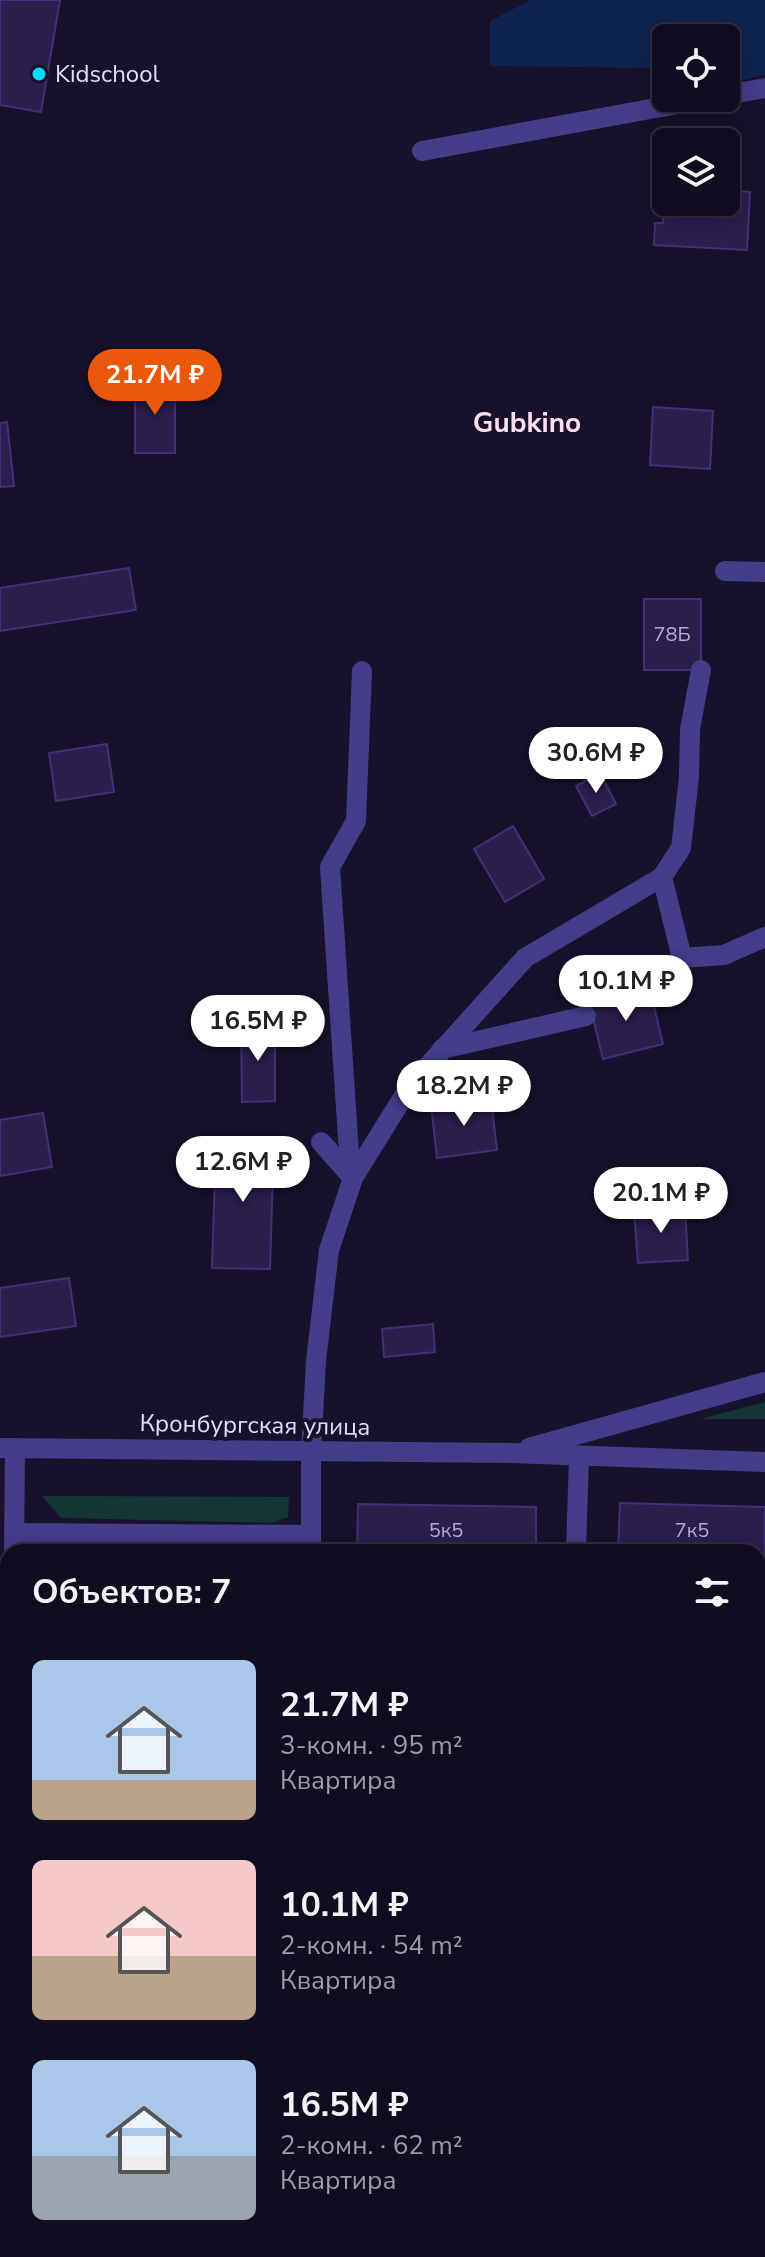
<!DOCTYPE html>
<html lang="ru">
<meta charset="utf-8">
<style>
body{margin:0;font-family:"Nunito Sans",sans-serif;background:#1a1629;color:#f1f3f6;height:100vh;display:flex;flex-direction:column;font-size:30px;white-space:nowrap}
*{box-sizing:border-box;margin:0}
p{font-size:26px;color:#9c9ca5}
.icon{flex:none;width:44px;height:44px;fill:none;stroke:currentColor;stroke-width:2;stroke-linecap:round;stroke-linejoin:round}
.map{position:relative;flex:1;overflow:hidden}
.details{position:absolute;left:0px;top:1544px;width:766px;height:714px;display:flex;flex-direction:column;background:#110d20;border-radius:24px 24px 0 0;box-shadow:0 4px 20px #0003,0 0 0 2px #302d3e}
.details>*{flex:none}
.controls{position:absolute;left:652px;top:24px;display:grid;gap:16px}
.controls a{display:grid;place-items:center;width:88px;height:88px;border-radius:12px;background:#110d20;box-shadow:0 4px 20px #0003,0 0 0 2px #302d3e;font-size:40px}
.price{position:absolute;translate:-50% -68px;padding:0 18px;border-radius:28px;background:#fff;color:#222;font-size:26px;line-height:52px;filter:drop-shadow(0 2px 4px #0008)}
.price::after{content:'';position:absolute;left:50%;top:48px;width:24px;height:18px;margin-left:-12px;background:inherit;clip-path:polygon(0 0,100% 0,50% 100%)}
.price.active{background:#ea580c;color:#fff}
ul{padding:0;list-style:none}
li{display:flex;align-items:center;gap:24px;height:200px;padding:0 32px}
li span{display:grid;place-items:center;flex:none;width:224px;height:160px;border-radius:12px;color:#555}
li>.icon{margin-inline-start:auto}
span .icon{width:96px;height:96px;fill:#fffc;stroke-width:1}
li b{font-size:34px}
h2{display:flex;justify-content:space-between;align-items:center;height:96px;padding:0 32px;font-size:34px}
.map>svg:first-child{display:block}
.green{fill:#143535}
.water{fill:#0e234e}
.building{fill:#291e4c;stroke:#413078;stroke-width:2}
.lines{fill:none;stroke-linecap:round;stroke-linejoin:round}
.minor{stroke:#433d8a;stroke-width:20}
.poi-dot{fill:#0adafd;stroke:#17112b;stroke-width:3}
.labels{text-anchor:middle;stroke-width:8;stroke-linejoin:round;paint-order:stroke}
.number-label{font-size:20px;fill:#b3acd2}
.poi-label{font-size:24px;fill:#e1dcff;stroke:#17112b;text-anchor:start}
.street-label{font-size:24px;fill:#e1dcff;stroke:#17112b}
.quarter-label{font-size:28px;font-weight:bold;fill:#ffdef1;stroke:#17112b}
</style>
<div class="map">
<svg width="765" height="2257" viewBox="0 0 765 2257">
<rect width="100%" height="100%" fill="#17112b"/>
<!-- green -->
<g class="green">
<polygon points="765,1402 765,1419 700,1419"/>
<polygon points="42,1496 289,1497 288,1517 272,1523 61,1518"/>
<polygon points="0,2214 8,2214 8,2250 758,2250 758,2225 765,2225 765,2257 0,2257"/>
</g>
<!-- water -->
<polygon class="water" points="531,0 765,0 765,74 741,81 726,63 726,38 666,38 666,63 650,68 490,66 490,21"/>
<!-- building -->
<g class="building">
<polygon points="0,0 60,0 41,112 0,105"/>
<polygon points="665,173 666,202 726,202 726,190 750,192 747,250 654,245 655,223 663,223"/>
<rect x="135" y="381" width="40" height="72"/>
<polygon points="653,407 713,411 710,469 650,465"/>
<polygon points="7,422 14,486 0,487 0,423"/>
<polygon points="129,568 136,610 0,631 0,588"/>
<rect x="644" y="599" width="57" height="71"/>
<polygon points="107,744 114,792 56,801 49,753"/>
<polygon points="600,773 616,804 592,816 576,786"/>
<polygon points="513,826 544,879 505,902 474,849"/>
<polygon points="649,986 663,1044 603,1059 589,1002"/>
<polygon points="241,1024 275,1024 275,1101 242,1102"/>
<polygon points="491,1098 497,1150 437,1158 431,1105"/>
<polygon points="43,1113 52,1167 0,1176 0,1120"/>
<polygon points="216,1140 274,1141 270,1269 212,1268"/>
<polygon points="685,1208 688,1260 638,1263 634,1211"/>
<polygon points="69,1278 76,1326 0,1337 0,1288"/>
<polygon points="433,1324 435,1352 384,1357 382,1329"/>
<polygon points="620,1503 765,1507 765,1579 758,1579 758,1552 618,1552"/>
<polygon points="358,1504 536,1507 536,1552 357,1552"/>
<rect x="758" y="1656" width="7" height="75"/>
<rect x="758" y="1807" width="7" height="75"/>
<polygon points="758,1953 765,1954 765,2026 758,2025"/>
<rect x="758" y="2107" width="7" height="72"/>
</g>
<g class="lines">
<!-- minor -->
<g class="minor">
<polyline points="726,95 765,88"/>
<polyline points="422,151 710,98"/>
<polyline points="725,571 765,572"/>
<polyline points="662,877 682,958 724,955 765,937"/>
<polyline points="442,1049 586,1016"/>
<polyline points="321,1142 353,1178"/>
<polyline points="353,1178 349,1153 330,867 356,821 362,671"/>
<polyline points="0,1448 509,1453 765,1462"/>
<polyline points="529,1448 765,1382"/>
<polyline points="14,1533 311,1535"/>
<polyline points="14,1552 15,1448"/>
<polyline points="311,1552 311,1452 316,1361 329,1250 353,1178 410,1086 525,958 662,877 681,848 689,777 690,729 701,670"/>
<polyline points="576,1552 579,1456"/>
<polyline points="0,1607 8,1607"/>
<polyline points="758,1617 765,1617"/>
<polyline points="0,1756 8,1756"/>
<polyline points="758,1767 765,1767"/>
<polyline points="758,1915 765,1915"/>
<polyline points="758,2067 765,2067"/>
<polyline points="1,2199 8,1885"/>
<polyline points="758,2211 765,2211"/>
</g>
</g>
<!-- markers -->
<circle class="poi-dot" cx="39" cy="74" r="8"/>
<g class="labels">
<!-- number labels -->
<g class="number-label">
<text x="672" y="641">78Б</text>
<text x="446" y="1537">5к5</text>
<text x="692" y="1537">7к5</text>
</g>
<!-- poi labels -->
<g class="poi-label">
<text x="55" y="82">Kidschool</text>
</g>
<!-- street labels -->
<g class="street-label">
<text transform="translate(255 1425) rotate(1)" y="8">Кронбургская улица</text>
</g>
<!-- quarter labels -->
<g class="quarter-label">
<text x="527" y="432">Gubkino</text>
</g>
</g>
</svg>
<div class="controls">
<a><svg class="icon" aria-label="locate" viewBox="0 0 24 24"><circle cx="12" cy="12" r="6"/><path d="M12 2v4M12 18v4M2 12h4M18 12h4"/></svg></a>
<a><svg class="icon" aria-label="layers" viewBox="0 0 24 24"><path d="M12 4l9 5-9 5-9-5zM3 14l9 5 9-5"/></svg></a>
</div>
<b class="price active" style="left:155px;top:417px">21.7M ₽</b>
<b class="price" style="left:596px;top:795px">30.6M ₽</b>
<b class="price" style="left:626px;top:1023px">10.1M ₽</b>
<b class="price" style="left:258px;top:1063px">16.5M ₽</b>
<b class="price" style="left:464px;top:1128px">18.2M ₽</b>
<b class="price" style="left:243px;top:1204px">12.6M ₽</b>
<b class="price" style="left:661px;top:1235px">20.1M ₽</b>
<section class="details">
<h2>Объектов: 7<svg class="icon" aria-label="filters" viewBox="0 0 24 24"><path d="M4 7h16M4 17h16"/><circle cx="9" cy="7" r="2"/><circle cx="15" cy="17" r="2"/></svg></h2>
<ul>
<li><span style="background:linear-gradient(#a9c7e8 75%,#b9a48a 0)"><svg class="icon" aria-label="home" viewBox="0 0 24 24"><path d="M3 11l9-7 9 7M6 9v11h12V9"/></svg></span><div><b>21.7M ₽</b><p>3-комн. · 95 m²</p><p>Квартира</p></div></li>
<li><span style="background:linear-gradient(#f6c9c9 60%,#b9a48a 0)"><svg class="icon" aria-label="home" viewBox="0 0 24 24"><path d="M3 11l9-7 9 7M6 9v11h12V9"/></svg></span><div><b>10.1M ₽</b><p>2-комн. · 54 m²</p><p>Квартира</p></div></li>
<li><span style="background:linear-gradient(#a9c7e8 60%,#9aa5b1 0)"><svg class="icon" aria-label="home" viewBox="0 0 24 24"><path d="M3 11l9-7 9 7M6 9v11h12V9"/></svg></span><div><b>16.5M ₽</b><p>2-комн. · 62 m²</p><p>Квартира</p></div></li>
</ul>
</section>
</div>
